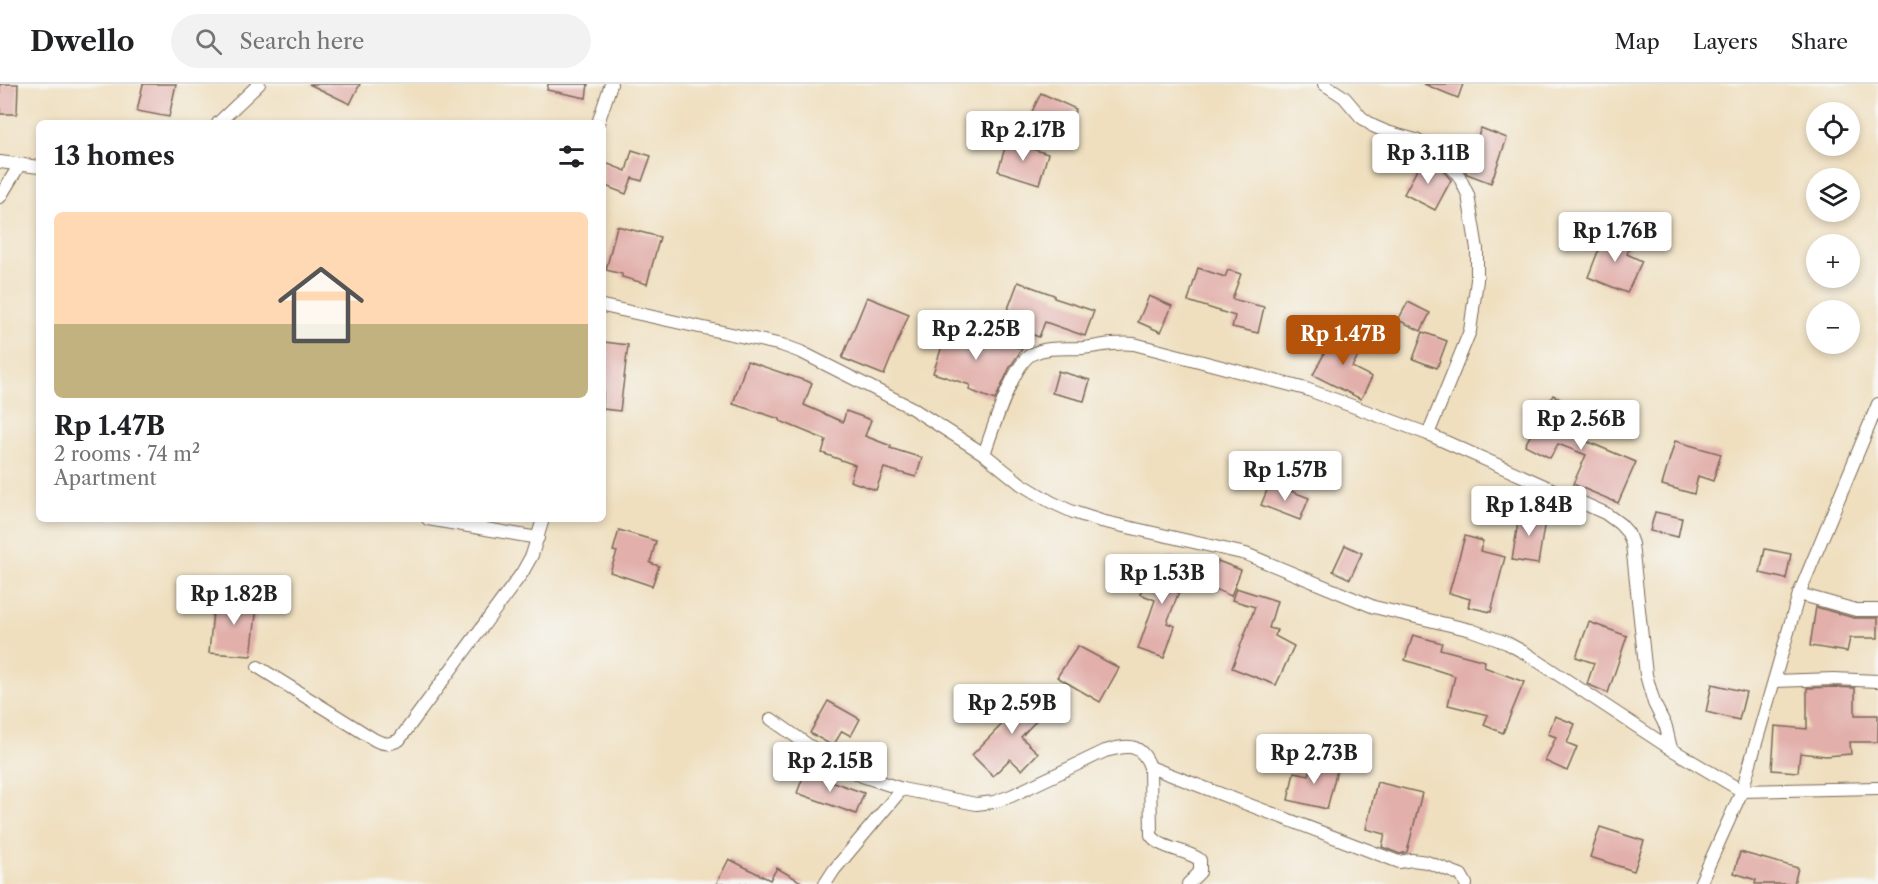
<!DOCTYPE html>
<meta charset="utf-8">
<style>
body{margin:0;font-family:"Libre Caslon Text",serif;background:#f2f2f2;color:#202124;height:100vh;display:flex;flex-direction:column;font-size:22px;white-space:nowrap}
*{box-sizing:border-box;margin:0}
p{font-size:20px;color:#757577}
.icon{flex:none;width:33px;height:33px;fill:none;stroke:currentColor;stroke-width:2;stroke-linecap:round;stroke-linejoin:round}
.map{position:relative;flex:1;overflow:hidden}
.drawer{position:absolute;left:36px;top:36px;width:570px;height:402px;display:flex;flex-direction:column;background:#fff;border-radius:9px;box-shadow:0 3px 9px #0003}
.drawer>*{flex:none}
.fabs{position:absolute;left:1806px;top:18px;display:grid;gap:12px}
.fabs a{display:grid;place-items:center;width:54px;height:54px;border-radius:50%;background:#fff;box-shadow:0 3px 9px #0003;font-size:30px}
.price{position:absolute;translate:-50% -51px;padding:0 14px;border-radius:6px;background:#fff;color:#222;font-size:20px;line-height:39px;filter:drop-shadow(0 2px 3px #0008)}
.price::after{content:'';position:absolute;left:50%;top:36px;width:18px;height:14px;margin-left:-9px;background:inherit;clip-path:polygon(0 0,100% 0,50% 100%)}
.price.current{background:#b45309;color:#fff}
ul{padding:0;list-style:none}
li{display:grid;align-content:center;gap:12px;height:318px;padding:0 18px}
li+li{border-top:2px solid #e0e0e0}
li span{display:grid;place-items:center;height:186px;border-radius:9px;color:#555}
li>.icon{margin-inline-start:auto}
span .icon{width:108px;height:108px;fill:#fffc;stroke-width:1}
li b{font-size:26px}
h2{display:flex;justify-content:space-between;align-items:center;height:72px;padding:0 18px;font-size:26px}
header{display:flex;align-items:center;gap:36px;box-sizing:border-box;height:84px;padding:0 30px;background:#fff;border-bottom:2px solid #e0e0e0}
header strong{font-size:28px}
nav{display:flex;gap:33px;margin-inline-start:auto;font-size:21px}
.search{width:420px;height:54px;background:#f2f2f2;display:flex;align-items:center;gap:15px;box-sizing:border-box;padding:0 21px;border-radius:33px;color:#757577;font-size:22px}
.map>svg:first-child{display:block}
.building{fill:#e2afaa}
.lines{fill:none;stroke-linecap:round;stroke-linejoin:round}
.minor-casing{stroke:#7a6956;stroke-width:14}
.minor{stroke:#fff;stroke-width:12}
</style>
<header>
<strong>Dwello</strong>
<div class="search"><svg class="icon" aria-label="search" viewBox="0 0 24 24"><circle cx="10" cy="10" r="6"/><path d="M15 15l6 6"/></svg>Search here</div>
<nav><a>Map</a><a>Layers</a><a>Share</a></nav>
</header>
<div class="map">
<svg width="1878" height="800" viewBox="0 0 1878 800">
<rect width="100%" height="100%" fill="#f6f6f2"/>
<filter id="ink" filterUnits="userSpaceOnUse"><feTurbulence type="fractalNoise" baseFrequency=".0167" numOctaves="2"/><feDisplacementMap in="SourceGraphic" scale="12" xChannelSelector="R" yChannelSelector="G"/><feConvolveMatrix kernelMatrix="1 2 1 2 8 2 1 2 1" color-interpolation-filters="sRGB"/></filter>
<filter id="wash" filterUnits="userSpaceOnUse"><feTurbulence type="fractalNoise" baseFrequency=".008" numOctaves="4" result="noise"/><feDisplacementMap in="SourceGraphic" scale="24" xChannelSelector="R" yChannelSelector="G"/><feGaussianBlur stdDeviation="1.35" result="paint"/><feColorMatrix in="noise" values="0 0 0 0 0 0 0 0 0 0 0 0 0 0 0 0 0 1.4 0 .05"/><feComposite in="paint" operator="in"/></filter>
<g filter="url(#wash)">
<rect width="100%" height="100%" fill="#efdfbf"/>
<g id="blocks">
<!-- building -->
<g class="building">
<polygon points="0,0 18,0 17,30 0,30"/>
<polygon points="143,0 176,0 169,33 137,27"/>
<polygon points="309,0 360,0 350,20"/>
<polygon points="548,0 588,0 586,14 547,6"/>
<polygon points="1424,0 1463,0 1458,14"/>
<polygon points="1041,9 1076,25 1063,53 1028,36"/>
<polygon points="1481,44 1507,54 1491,99 1467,90 1465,86"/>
<polygon points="1007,57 1048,70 1039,100 998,87"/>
<polygon points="632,66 651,72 642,97 632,94 626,110 603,101 603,78 626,87"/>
<polygon points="1423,75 1441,84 1451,96 1435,126 1404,110"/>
<polygon points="617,142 660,153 647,200 622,193 622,190 606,186"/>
<polygon points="1606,147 1632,157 1627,170 1642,177 1627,209 1588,193"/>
<polygon points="1198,184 1225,193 1228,186 1241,190 1232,215 1264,223 1258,249 1232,243 1235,232 1188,217"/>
<polygon points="1018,198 1054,211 1054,214 1094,227 1085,252 1045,238 1039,253 1028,249 1026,254 1002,241"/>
<polygon points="1149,212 1172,222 1161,248 1138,238"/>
<polygon points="867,213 909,230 884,291 842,274"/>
<polygon points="1408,218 1430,229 1421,247 1398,236"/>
<polygon points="949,242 1022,265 1010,283 995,316 969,306 970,301 933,289"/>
<polygon points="1336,247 1364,261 1352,283 1372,293 1361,315 1313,291"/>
<polygon points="1423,248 1447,257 1437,284 1413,275"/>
<polygon points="604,258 628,261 620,327 603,325"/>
<polygon points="747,277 812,299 804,321 843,338 846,327 871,336 865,352 891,362 890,364 922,374 916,393 884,384 876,406 850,397 855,381 822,369 826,356 780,337 780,335 733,320"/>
<polygon points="1058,287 1090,296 1084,317 1052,309"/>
<polygon points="1553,311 1577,324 1573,332 1581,335 1574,352 1636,378 1618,419 1573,400 1586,371 1558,360 1550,374 1525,361"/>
<polygon points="1675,357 1721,370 1713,397 1698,392 1694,410 1662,401"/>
<polygon points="1270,399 1309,414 1300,436 1261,421"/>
<polygon points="1520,426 1546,430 1538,480 1512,476"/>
<polygon points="1655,428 1682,434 1678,453 1650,447"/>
<polygon points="619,446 656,457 650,479 659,482 652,502 610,488 617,468 613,467"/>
<polygon points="1465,452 1483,457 1480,467 1505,473 1491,528 1468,523 1470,515 1449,509"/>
<polygon points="1345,461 1362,469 1350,495 1333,487"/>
<polygon points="1765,465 1791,470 1786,495 1760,489"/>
<polygon points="1168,473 1189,481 1167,539 1175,542 1164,574 1138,565 1155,516 1140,510 1151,482 1163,487"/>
<polygon points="1218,477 1241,486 1231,512 1208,502"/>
<polygon points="1236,504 1277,517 1269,544 1277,546 1275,552 1294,562 1276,601 1232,584 1255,523 1232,516"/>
<polygon points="231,511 258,514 251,572 209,569 214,517 230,518"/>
<polygon points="1816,523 1854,534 1878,534 1878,554 1850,554 1847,568 1810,562"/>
<polygon points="1589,538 1627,552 1608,609 1587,600 1594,579 1576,573"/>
<polygon points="1413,551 1442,559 1440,565 1485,577 1484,583 1524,598 1503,649 1484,641 1488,631 1448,621 1455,592 1405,576"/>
<polygon points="1078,562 1119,584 1100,618 1057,593"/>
<polygon points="1712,600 1746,608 1739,636 1706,628"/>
<polygon points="1025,602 1048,624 1021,653 1038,669 1022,686 1010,675 993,692 972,671 1013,629 1006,622"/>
<polygon points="1834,603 1855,604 1855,631 1878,631 1878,658 1850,658 1851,670 1826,672 1800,669 1798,688 1772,686 1775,642 1807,645 1807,604"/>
<polygon points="828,617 860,635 851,652 842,647 833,662 810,649"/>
<polygon points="1555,632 1575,640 1567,659 1577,663 1567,687 1545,677 1556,653 1548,650"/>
<polygon points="1313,676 1338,682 1327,725 1288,716 1294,688 1309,691"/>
<polygon points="805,688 864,709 856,730 797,709"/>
<polygon points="1377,698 1422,709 1407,768 1400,770 1382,763 1385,750 1366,745"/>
<polygon points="1600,743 1644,757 1634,787 1590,773"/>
<polygon points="1740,768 1798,784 1794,800 1755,800 1756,796 1734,789"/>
<polygon points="729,775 770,796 777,784 805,800 716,800"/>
</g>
</g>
</g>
<g filter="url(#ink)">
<use href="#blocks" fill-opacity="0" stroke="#7a6956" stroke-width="1.5"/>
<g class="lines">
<defs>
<g id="minor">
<polyline points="1324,0 1344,13 1361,33 1373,42 1387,48 1416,56 1441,72 1459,92 1468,111 1477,165 1477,196 1470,247 1428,350"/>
<polyline points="218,39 259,0"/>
<polyline points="598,39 611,0"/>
<polyline points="0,78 39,83"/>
<polyline points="0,113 20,80"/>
<polyline points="603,222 782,261 801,268 910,323 984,370 1021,400 1051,418 1073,428 1101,437 1246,470 1374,523 1471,546 1507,559 1527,570 1671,665 1742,707 1878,704"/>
<path d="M984,370C992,348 1013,279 1032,270C1048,262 1066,265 1083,264C1102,262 1113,258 1134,260L1306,305L1428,350L1605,429L1620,440L1628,449L1632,460L1646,591L1654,619L1666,643L1671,665"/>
<polyline points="428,435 538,454"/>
<polyline points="1799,510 1856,526 1878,526"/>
<path d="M258,583L375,656C384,660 389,661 399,656L522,489L532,471L543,435"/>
<polyline points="1774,597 1834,595 1878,597"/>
<path d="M771,635L808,661L862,692L902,705L976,720L994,718L1011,712L1105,667C1127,661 1141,658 1150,683L1151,751C1161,766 1186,765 1200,776V788L1188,800"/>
<polyline points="1150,683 1399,778 1412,776 1427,778 1461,791 1466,800"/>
<polyline points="825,800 834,786 902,705"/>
<polyline points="1700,800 1742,707 1799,510 1878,320"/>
</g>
</defs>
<!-- minor casing -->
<use href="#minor" class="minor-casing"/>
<!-- minor -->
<use href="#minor" class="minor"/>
</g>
</g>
</svg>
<div class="fabs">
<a><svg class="icon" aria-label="locate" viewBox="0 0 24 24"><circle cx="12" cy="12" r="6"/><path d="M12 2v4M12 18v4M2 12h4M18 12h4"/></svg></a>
<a><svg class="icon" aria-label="layers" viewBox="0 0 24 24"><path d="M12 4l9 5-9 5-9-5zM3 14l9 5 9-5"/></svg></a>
<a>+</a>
<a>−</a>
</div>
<b class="price" style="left:1023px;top:78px">Rp 2.17B</b>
<b class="price" style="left:1428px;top:101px">Rp 3.11B</b>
<b class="price" style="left:1615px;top:179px">Rp 1.76B</b>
<b class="price" style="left:976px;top:277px">Rp 2.25B</b>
<b class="price current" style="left:1343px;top:282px">Rp 1.47B</b>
<b class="price" style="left:1581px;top:367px">Rp 2.56B</b>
<b class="price" style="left:1285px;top:418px">Rp 1.57B</b>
<b class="price" style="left:1529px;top:453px">Rp 1.84B</b>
<b class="price" style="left:1162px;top:521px">Rp 1.53B</b>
<b class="price" style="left:234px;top:542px">Rp 1.82B</b>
<b class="price" style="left:1012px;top:651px">Rp 2.59B</b>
<b class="price" style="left:1314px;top:701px">Rp 2.73B</b>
<b class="price" style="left:830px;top:709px">Rp 2.15B</b>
<section class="drawer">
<h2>13 homes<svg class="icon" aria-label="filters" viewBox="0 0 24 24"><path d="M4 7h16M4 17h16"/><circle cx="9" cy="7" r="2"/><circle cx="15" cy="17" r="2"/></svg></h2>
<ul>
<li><span style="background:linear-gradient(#ffd9b3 60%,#c2b280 0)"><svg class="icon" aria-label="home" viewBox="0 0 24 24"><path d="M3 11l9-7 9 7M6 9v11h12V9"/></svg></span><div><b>Rp 1.47B</b><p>2 rooms · 74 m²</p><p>Apartment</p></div></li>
</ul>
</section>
</div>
